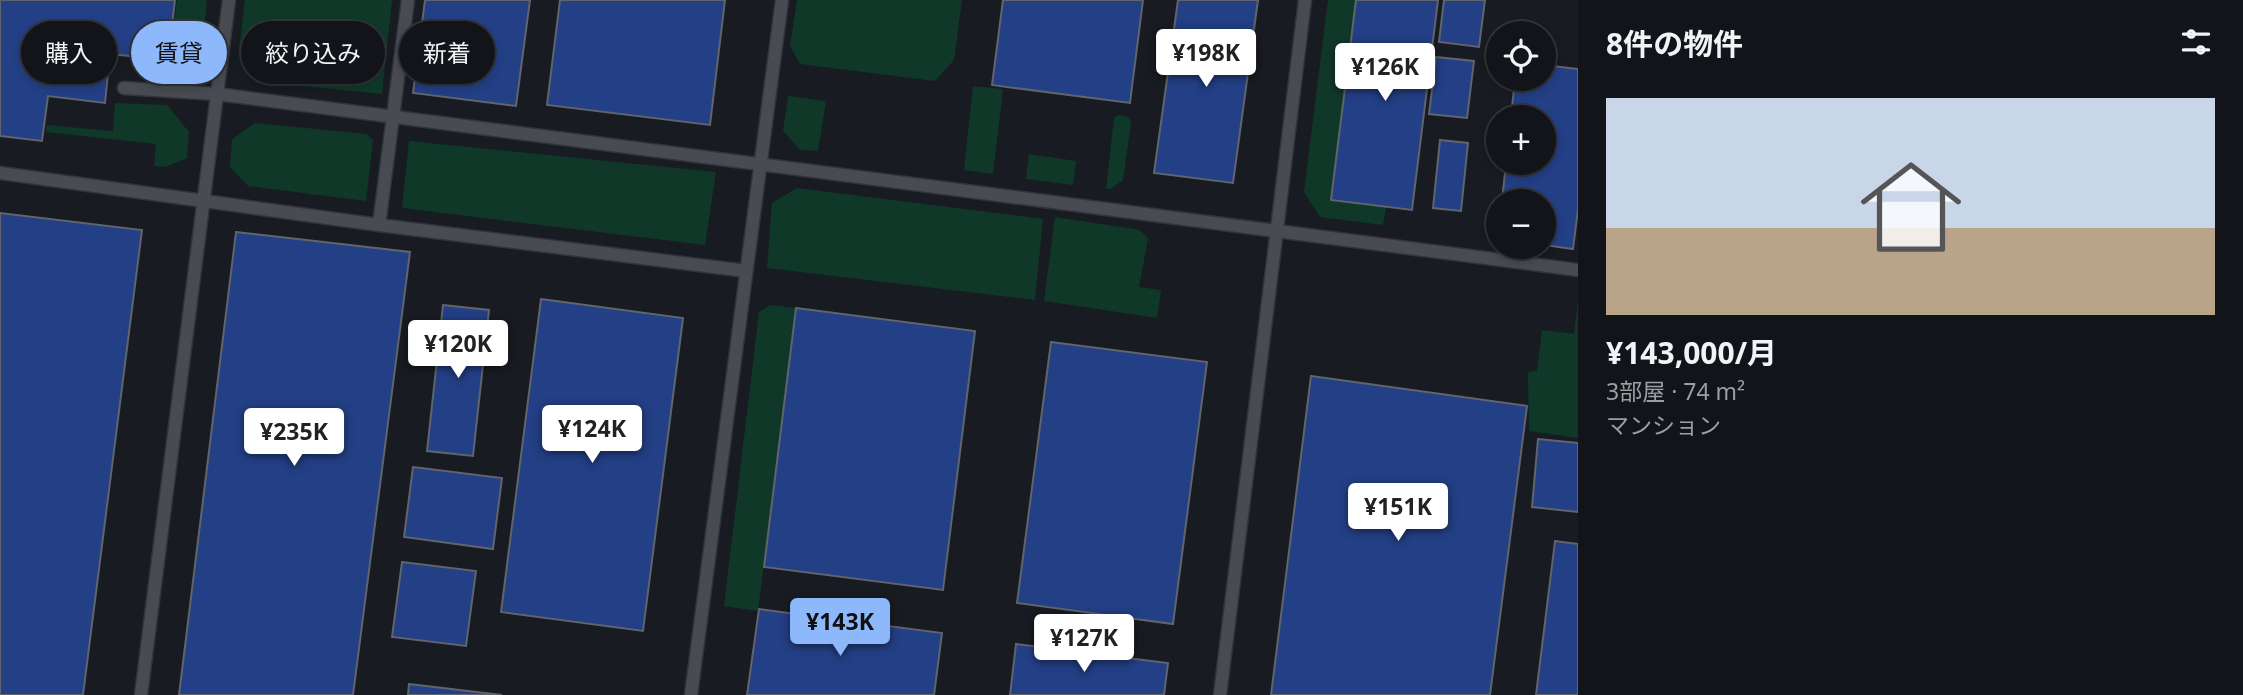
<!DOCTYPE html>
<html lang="ja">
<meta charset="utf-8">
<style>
body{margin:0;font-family:"Noto Sans","Noto Sans JP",sans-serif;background:#1b1d22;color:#f1f3f6;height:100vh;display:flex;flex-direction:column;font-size:26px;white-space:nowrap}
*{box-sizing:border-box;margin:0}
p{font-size:23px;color:#9c9ea2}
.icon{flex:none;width:38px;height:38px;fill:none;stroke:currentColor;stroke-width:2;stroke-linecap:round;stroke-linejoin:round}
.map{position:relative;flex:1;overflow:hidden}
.details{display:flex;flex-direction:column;background:#121419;width:665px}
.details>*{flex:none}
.hud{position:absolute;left:21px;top:21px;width:665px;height:63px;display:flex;gap:14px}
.buttons{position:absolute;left:1486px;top:21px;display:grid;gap:14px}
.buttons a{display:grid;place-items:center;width:70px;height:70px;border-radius:50%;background:#121419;box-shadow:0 4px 10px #0003,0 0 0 2px #313338;font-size:35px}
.price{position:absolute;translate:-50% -60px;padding:0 16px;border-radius:7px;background:#fff;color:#222;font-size:23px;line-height:46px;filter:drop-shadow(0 2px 4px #0008)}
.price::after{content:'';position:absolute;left:50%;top:42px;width:21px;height:16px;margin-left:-10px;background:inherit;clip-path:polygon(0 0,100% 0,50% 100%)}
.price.selected{background:#8db9fc;color:#111}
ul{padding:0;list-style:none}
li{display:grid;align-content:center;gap:14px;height:371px;padding:0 28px}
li+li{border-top:2px solid #313338}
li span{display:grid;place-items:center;height:217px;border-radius:0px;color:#555}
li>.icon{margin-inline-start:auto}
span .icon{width:126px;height:126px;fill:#fffc;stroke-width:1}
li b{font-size:30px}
h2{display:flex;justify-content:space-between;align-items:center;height:84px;padding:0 28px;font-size:30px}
.tag{padding:0 24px;border-radius:32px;background:#121419;box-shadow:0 4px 10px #0003,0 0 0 2px #313338;font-size:24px;line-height:63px}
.tag.selected{background:#8db9fc;color:#111}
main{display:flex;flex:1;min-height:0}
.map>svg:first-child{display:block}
.green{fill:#103829}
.building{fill:#233f85;stroke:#60646b;stroke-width:2}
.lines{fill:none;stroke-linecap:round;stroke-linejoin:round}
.lane-casing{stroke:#323439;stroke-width:15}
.lane{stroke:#484b52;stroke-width:12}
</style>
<main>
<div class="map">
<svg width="1578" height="695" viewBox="0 0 1578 695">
<rect width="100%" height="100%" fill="#181b21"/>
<!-- green -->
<g class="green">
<polygon points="177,0 207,0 203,41 175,73 168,73"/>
<polygon points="245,0 392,0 382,94 263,82 239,49"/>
<polygon points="797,0 962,0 954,60 935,81 800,64 790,46"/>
<polygon points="1328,0 1356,0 1332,197 1386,207 1383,225 1320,217 1304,192"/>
<polygon points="973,86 1003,89 993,174 964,170"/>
<polygon points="788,96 826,101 818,151 800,150 783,131"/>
<polygon points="115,103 167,105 189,132 187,158 165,167 154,166 156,144 46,132 47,125 113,131"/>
<polygon points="1118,115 1129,117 1131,123 1123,180 1111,189 1106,189 1114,118"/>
<polygon points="255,123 367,134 373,140 366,201 248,186 230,167 232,139"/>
<polygon points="409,141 716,172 705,245 402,208"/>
<polygon points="1029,154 1076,161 1073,185 1026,179"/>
<polygon points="797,188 1043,219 1035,300 767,268 772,203"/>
<polygon points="1055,217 1140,230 1148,239 1139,287 1161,290 1157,318 1044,301"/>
<polygon points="1578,301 1578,438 1529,431 1528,372 1537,371 1542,330 1574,334"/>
<polygon points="770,305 796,308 758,611 724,606 759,312"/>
</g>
<!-- building -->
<g class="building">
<polygon points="0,0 175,0 168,60 110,54 105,103 48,96 42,141 0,136"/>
<polygon points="425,0 530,0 516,106 413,93"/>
<polygon points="560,0 725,0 710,125 547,105"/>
<polygon points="1003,0 1143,0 1130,103 992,85"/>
<polygon points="1178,0 1258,0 1233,183 1154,173"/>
<polygon points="1356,0 1438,0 1412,210 1331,200"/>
<polygon points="1444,0 1485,0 1479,47 1439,42"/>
<polygon points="1436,57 1474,61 1467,118 1429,114"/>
<polygon points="1544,65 1578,69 1578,209 1573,249 1544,245 1544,201 1502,201 1506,163 1544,163 1544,117 1511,117 1515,79 1544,79"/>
<polygon points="1440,140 1468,143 1461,211 1433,208"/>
<polygon points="0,213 142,230 83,695 0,695"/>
<polygon points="236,232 410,252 353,695 179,695"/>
<polygon points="541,299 683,318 643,631 501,612"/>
<polygon points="443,305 489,310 473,456 427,451"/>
<polygon points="796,308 975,331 943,590 764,567"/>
<polygon points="1051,342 1207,362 1173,624 1017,603"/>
<polygon points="1311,376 1527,406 1490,695 1271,695"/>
<polygon points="1538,439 1578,443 1578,512 1532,507"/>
<polygon points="413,467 502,478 493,549 404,537"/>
<polygon points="1555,541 1578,544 1578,695 1536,695"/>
<polygon points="402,562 476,571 466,646 392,637"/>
<polygon points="759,609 942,633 934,695 747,695"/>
<polygon points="1016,644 1168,663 1164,695 1010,695"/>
<polygon points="409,684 502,695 408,695"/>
</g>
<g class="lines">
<defs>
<g id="lane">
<polyline points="124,88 217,94 1578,270"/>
<polyline points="0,173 379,225 746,271"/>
<polyline points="379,225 408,0"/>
<polyline points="141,695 229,0"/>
<polyline points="691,695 782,0"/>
<polyline points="1220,695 1305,0"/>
</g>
</defs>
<!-- lane casing -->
<use href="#lane" class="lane-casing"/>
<!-- lane -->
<use href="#lane" class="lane"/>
</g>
</svg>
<div class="buttons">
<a><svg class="icon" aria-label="locate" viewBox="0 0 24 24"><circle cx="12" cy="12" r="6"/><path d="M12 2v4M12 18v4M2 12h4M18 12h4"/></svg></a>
<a>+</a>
<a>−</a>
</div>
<b class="price" style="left:1206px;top:89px">¥198K</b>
<b class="price" style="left:1385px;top:103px">¥126K</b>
<b class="price" style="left:458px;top:380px">¥120K</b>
<b class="price" style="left:592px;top:465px">¥124K</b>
<b class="price" style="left:294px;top:468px">¥235K</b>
<b class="price" style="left:1398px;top:543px">¥151K</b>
<b class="price selected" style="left:840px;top:658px">¥143K</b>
<b class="price" style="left:1084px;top:674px">¥127K</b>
<div class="hud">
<a class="tag">購入</a>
<a class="tag selected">賃貸</a>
<a class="tag">絞り込み</a>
<a class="tag">新着</a>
</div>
</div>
<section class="details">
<h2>8件の物件<svg class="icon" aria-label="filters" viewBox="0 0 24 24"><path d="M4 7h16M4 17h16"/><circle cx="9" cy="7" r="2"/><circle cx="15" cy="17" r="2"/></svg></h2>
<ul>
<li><span style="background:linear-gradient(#c9d6e8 60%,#b9a48a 0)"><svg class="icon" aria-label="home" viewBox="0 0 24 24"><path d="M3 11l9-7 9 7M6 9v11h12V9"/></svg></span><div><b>¥143,000/月</b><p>3部屋 · 74 m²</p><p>マンション</p></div></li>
</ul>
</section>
</main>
